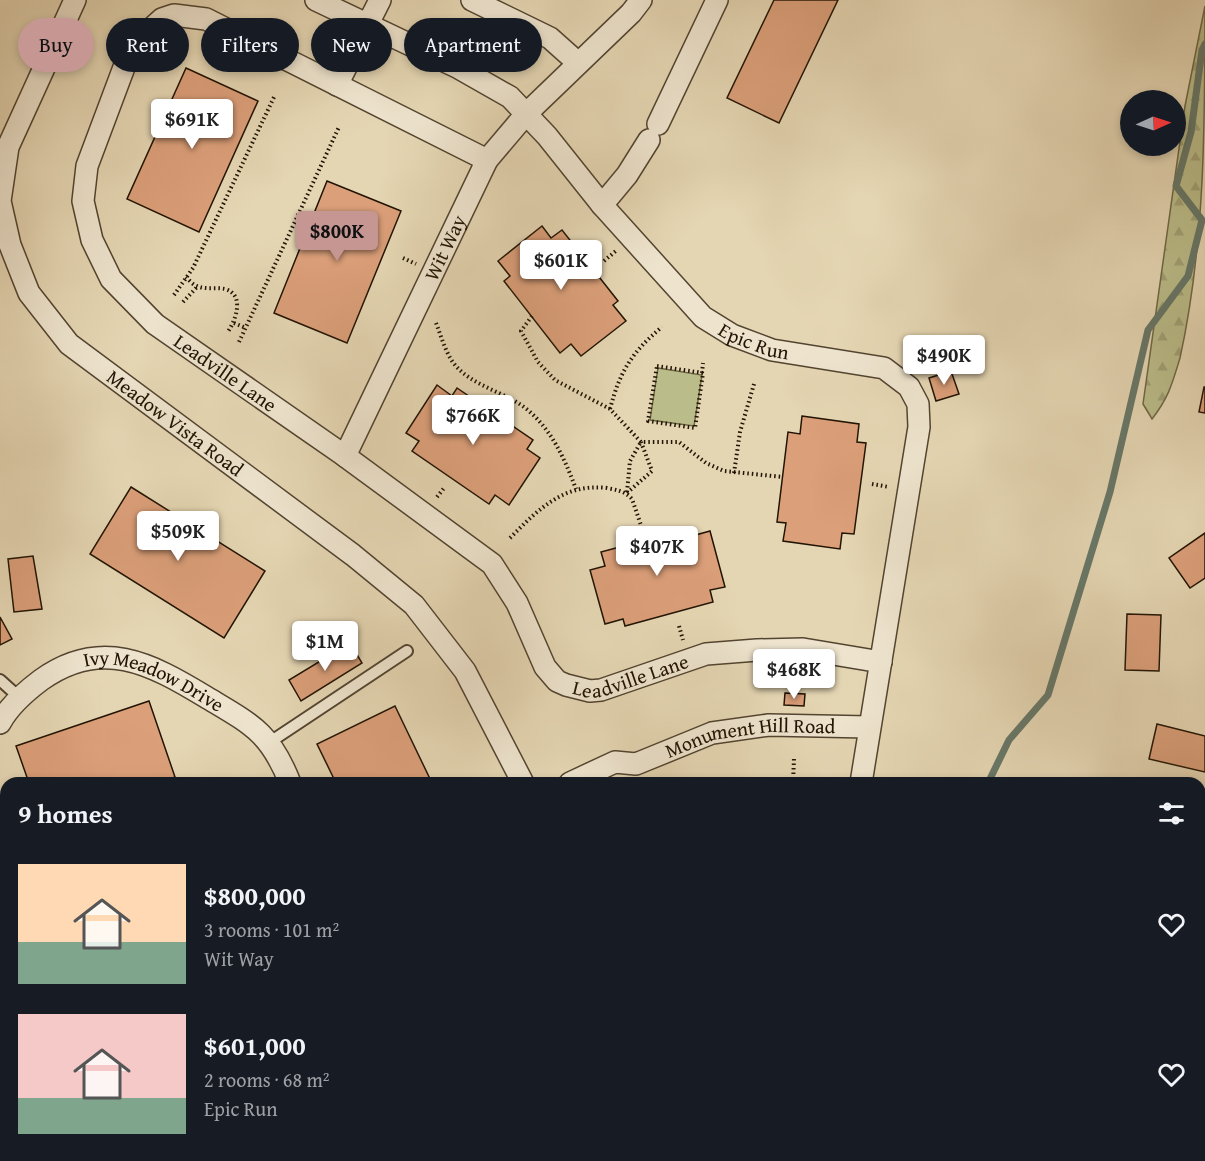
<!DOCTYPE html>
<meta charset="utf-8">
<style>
body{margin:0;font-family:"Gentium Book Plus",serif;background:#242831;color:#f1f3f6;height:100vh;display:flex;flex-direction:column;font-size:22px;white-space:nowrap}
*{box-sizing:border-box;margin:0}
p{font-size:20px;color:#9ea1a6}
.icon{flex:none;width:33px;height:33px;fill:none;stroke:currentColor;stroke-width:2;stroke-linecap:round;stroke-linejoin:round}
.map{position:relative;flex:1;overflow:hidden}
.side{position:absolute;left:0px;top:777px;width:1206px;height:384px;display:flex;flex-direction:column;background:#171b24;border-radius:18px 18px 0 0;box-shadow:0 3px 9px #0003}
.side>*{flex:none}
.top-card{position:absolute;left:18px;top:18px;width:600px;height:54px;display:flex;gap:12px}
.needle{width:39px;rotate:87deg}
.controls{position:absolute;left:1120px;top:90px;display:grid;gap:12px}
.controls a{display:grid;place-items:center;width:66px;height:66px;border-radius:50%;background:#171b24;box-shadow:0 3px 9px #0003;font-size:30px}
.price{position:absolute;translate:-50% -51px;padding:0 14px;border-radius:6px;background:#fff;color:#222;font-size:20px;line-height:39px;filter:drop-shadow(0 2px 3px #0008)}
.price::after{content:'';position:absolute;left:50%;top:36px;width:18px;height:14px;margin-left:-9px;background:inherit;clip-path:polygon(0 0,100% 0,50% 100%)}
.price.selected{background:#c59692;color:#111}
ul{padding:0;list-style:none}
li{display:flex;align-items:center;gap:18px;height:150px;padding:0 18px}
li span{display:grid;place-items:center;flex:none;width:168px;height:120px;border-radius:0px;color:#555}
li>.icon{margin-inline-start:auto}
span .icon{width:72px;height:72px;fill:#fffc;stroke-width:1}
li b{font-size:26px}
h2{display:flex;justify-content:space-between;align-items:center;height:72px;padding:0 18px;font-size:26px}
.tag{padding:0 21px;border-radius:27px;background:#171b24;box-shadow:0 3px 9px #0003;font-size:21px;line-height:54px}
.tag.selected{background:#c59692;color:#111}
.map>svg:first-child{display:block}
.forest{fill:url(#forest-firs);stroke:#6e6846;stroke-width:1.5}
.green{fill:#babc89;stroke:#6e6846;stroke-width:1.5}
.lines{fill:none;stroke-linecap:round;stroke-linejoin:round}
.stream{stroke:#677768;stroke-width:7}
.building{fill:#db9f79;stroke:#211404;stroke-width:1.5}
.lane-casing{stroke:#524430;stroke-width:14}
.street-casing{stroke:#524430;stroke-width:24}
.path{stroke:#211404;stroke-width:4;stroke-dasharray:1.5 3;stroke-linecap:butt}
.lane{stroke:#eee4ce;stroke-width:10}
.street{stroke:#eee4ce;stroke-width:21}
.labels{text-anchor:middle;stroke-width:4.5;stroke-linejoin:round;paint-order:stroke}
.street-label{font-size:20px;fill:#211404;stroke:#eee4ce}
</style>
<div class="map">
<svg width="1205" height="1161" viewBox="0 0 1205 1161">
<defs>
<pattern id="forest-firs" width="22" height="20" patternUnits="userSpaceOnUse" patternTransform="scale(1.5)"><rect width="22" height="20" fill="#babc89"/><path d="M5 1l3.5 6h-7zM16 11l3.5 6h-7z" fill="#a0a175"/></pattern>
</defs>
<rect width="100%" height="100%" fill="#e5d6b3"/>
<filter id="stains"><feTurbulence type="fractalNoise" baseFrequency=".00333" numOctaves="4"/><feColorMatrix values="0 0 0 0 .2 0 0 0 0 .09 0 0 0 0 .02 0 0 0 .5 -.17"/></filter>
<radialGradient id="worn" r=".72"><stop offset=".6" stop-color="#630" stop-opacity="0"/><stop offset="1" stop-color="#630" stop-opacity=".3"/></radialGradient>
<!-- forest -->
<path class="forest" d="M1205,6C1205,123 1205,245 1180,358C1172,384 1169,397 1152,419L1143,404L1185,106Z"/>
<!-- green -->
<polygon class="green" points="658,368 702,375 694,426 650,420"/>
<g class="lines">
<!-- stream -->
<g class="stream">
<polyline points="988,783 1009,740 1048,695 1110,492 1148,330 1188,276 1202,220 1176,186 1191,132 1202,50 1205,44"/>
<polyline points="899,1161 900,1155"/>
</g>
</g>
<!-- building -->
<g class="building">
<polygon points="774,0 838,0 779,123 727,98"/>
<polygon points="186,68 258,101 199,232 127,199"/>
<polygon points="327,181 401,211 347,343 274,313"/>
<polygon points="542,226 551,238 562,230 618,301 613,305 626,321 581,356 571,344 560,353 504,281 510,276 498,261"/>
<polygon points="951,371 959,394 936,401 929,378"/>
<polygon points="437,385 452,396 457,388 533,440 527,449 540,458 509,505 495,495 489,504 412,451 419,441 406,433"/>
<polygon points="1204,387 1205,387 1205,413 1199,412"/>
<polygon points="802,416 859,424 857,442 866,443 854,534 842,533 840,549 783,541 786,523 777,522 788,432 800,434"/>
<polygon points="131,487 265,571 224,638 90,554"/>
<polygon points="690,528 692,536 710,531 725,587 710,590 713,602 625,626 623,619 605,624 590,570 605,566 601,552"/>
<polygon points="1205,533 1205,578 1190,588 1169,558"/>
<polygon points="33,556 42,609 14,612 8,559"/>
<polygon points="1127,614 1161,615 1159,671 1125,670"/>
<polygon points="0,617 12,639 0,645"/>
<polygon points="350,643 362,663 301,701 289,680"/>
<polygon points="785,693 805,694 804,706 784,705"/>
<polygon points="149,701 175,777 159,783 29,783 16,746"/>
<polygon points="395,706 432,783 336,783 317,744"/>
<polygon points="1157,724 1205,736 1205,772 1149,759"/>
<polygon points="186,1155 334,1155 336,1159 175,1161"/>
<polygon points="398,1155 427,1155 429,1161 376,1161"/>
<polygon points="1110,1155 1150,1155 1154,1161 1115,1161"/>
</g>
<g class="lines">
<defs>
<g id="lane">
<polyline points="0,680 20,698"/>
<polyline points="270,742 407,651"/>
</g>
<g id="street">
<path id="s1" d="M75,0L8,147L0,201L10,245L29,293L69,344L353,555L414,605L465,671L523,783"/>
<path id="s2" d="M316,0L459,68L510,97L547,136L602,205L703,317L732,335L772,350L884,368L909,387L918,404L919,427L861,783"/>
<polyline points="472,0 550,38 578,63"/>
<polyline points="337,85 380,0"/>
<polyline points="658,124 717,0"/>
<path id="s3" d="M487,160L206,19L174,15L162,19L132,46L87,166L83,201L92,240L111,279L155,324L345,456L492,564L517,603L545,667L557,681L566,685L590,691L601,690L706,654L757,650L803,649L881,662"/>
<polyline points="602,205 627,175 649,140"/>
<path id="s4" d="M345,456L487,160L526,114L631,13L641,0"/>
<path id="s5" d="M0,723C9,706 25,692 41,680C101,637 150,663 206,697C251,724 270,732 290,783"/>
<path id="s6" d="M570,783L615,762L636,764L712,733L769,725L869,727"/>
<polyline points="0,864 6,890"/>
<polyline points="1200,1071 1205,1072"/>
<polyline points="69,1155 69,1161"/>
<polyline points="472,1155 475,1161"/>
<polyline points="706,1155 707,1161"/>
</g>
</defs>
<!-- lane casing -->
<use href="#lane" class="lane-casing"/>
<!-- street casing -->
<use href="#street" class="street-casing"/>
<!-- path -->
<g class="path">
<polyline points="403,258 416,264"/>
<polyline points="604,261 617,250"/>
<path d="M186,277C189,280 193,285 197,286C206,290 216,287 225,289C246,295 235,322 227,333"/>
<polyline points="174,295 193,268 275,95"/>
<polyline points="183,302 197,287"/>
<polyline points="532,316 521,331 538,362 555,380 610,409 641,442 679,442 706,463 724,471 783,477"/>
<polyline points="234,323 246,328"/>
<path d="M436,323C441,336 445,350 452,361C470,387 506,391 529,411C553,432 565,460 576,489"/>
<polyline points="239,342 339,127"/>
<polygon points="657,366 703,373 695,428 648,421"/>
<polyline points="702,373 703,363"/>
<path d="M610,409C620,371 632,352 662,327"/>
<polyline points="734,473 740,432 754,384"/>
<polyline points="872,484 889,487"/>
<polyline points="627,492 630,461 641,442"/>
<polyline points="627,493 652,471 641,442"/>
<polyline points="437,497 444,488"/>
<path d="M510,538C538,510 563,483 607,488C617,490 625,491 632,499L646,540"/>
<polyline points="679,626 683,640"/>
<polyline points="793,783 794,758"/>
</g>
<!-- lane -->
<use href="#lane" class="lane"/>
<!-- street -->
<use href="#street" class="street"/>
</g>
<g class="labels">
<!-- street labels -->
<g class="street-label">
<text dy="7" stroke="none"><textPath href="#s4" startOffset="231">Wit Way</textPath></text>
<text dy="7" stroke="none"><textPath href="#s2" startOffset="567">Epic Run</textPath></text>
<text dy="7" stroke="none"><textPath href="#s3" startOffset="795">Leadville Lane</textPath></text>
<text dy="7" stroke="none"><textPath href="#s1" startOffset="510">Meadow Vista Road</textPath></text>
<text dy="7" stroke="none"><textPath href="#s3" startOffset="1335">Leadville Lane</textPath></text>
<text dy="7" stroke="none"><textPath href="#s5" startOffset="182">Ivy Meadow Drive</textPath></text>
<text dy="7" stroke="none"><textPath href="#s6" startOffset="190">Monument Hill Road</textPath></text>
</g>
</g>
<rect width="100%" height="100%" filter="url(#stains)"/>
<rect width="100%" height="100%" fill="url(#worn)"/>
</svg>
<div class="controls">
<a><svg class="needle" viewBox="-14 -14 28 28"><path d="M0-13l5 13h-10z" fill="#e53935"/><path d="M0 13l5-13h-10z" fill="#9ea1a6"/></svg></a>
</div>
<b class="price" style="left:192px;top:150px">$691K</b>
<b class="price selected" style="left:337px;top:262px">$800K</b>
<b class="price" style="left:561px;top:291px">$601K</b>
<b class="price" style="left:944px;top:386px">$490K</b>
<b class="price" style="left:473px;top:446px">$766K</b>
<b class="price" style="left:178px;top:562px">$509K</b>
<b class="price" style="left:657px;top:577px">$407K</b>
<b class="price" style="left:325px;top:672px">$1M</b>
<b class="price" style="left:794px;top:700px">$468K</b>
<div class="top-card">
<a class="tag selected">Buy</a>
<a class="tag">Rent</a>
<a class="tag">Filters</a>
<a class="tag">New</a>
<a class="tag">Apartment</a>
</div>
<section class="side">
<h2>9 homes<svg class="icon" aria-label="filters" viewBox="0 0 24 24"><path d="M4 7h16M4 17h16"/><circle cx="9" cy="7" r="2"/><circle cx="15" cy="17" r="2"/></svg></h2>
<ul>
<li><span style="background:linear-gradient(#ffd9b3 65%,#7fa58c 0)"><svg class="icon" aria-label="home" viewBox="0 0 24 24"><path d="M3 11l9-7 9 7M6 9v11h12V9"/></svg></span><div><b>$800,000</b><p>3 rooms · 101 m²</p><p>Wit Way</p></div><svg class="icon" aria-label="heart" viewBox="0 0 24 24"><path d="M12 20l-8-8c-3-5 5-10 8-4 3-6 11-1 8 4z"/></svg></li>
<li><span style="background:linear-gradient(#f6c9c9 70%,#7fa58c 0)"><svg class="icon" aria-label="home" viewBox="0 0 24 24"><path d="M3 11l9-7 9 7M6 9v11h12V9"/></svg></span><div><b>$601,000</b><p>2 rooms · 68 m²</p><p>Epic Run</p></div><svg class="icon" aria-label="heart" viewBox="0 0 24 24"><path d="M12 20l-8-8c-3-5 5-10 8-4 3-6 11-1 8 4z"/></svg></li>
</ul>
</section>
</div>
